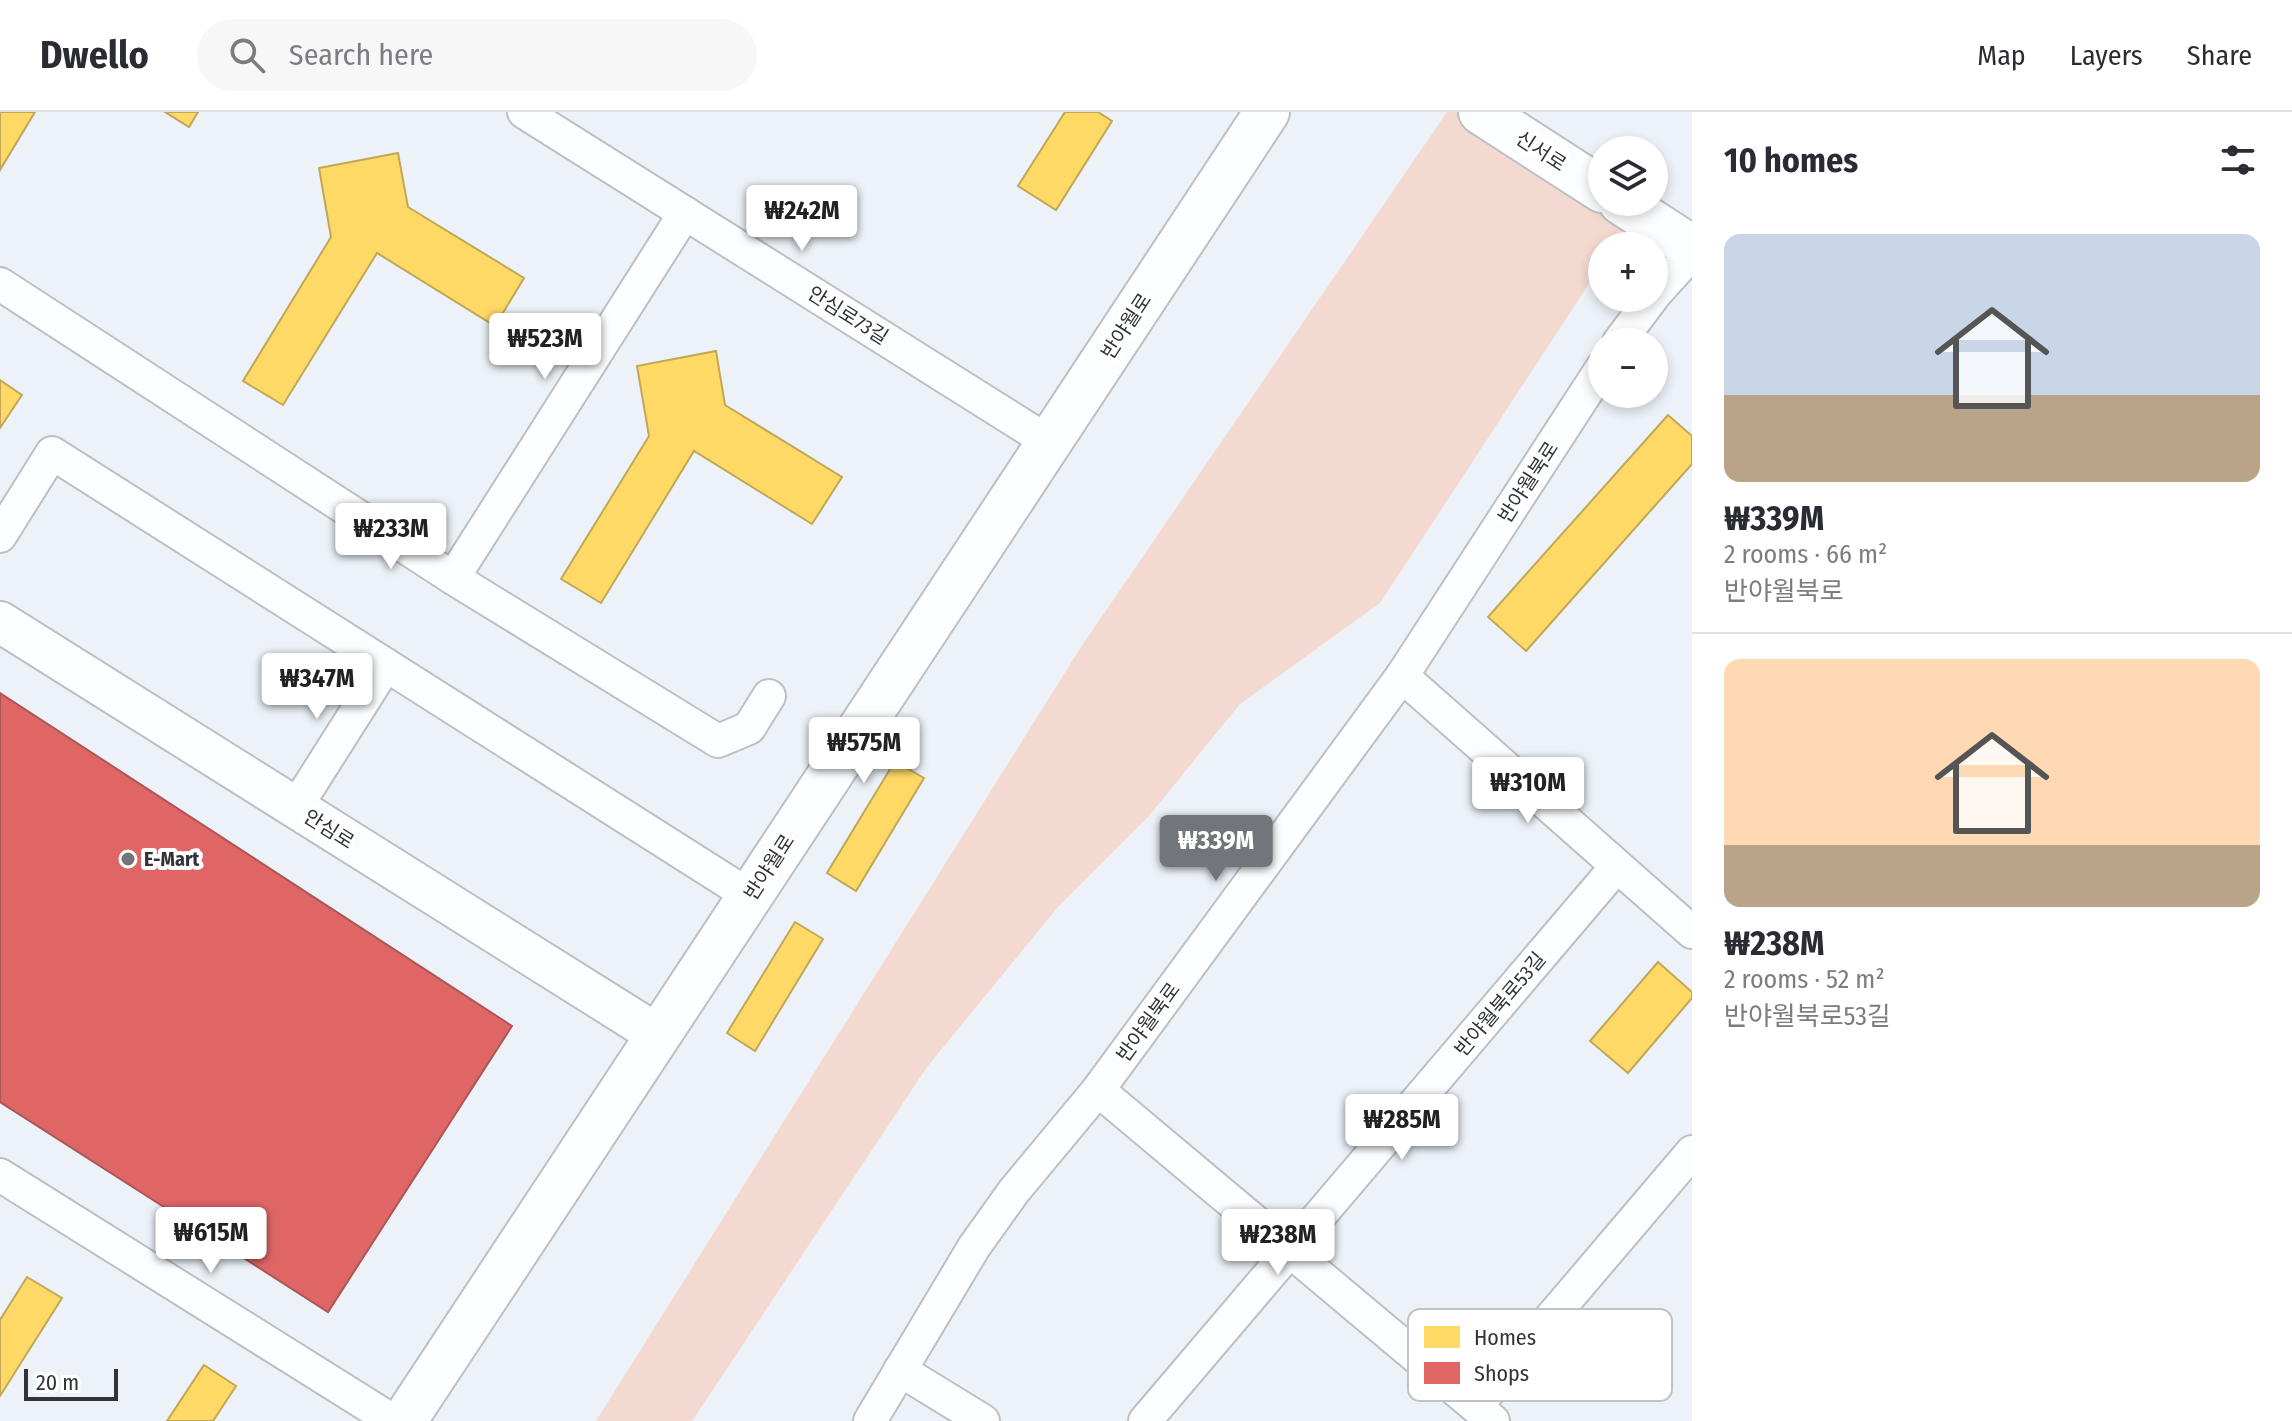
<!DOCTYPE html>
<meta charset="utf-8">
<style>
body{margin:0;font-family:"Fira Sans Condensed","Noto Sans KR",sans-serif;background:#f7f7f7;color:#2b2b33;height:100vh;display:flex;flex-direction:column;font-size:30px;white-space:nowrap}
*{box-sizing:border-box;margin:0}
p{font-size:26px;color:#7c7c81}
.icon{flex:none;width:44px;height:44px;fill:none;stroke:currentColor;stroke-width:2;stroke-linecap:round;stroke-linejoin:round}
.map{position:relative;flex:1;overflow:hidden}
.side{display:flex;flex-direction:column;background:#fff;width:600px}
.side>*{flex:none}
.buttons{position:absolute;left:1588px;top:24px;display:grid;gap:16px}
.buttons a{display:grid;place-items:center;width:80px;height:80px;border-radius:50%;background:#fff;box-shadow:0 4px 12px #0003;font-size:40px}
.scale{position:absolute;left:24px;bottom:20px;width:94px;box-sizing:border-box;padding-left:8px;border:4px solid #303438;border-top:0;font-size:22px;line-height:28px;white-space:nowrap;color:#303438;-webkit-text-stroke:6px #fff;paint-order:stroke}
.price{position:absolute;translate:-50% -68px;padding:0 18px;border-radius:8px;background:#fff;color:#222;font-size:26px;line-height:52px;filter:drop-shadow(0 2px 4px #0008)}
.price::after{content:'';position:absolute;left:50%;top:48px;width:24px;height:18px;margin-left:-12px;background:inherit;clip-path:polygon(0 0,100% 0,50% 100%)}
.price.active{background:#72767b;color:#fff}
ul{padding:0;list-style:none}
li{display:grid;align-content:center;gap:16px;height:424px;padding:0 32px}
li+li{border-top:2px solid #e1e1e2}
li span{display:grid;place-items:center;height:248px;border-radius:16px;color:#555}
li>.icon{margin-inline-start:auto}
span .icon{width:144px;height:144px;fill:#fffc;stroke-width:1}
li b{font-size:34px}
h2{display:flex;justify-content:space-between;align-items:center;height:96px;padding:0 32px;font-size:34px}
header{display:flex;align-items:center;gap:48px;box-sizing:border-box;height:112px;padding:0 40px;background:#fff;border-bottom:2px solid #e1e1e2}
header strong{font-size:38px}
nav{display:flex;gap:44px;margin-inline-start:auto;font-size:28px}
.search{width:560px;height:72px;background:#f7f7f7;display:flex;align-items:center;gap:20px;box-sizing:border-box;padding:0 28px;border-radius:44px;color:#7c7c81;font-size:30px}
main{display:flex;flex:1;min-height:0}
.map>svg:first-child{display:block}
.green{fill:#f4d9d0}
.homes{fill:#ffd966;stroke:#c1a858;stroke-width:2}
.shops{fill:#e06666;stroke:#ab5758;stroke-width:2}
.lines{fill:none;stroke-linecap:round;stroke-linejoin:round}
.minor-casing{stroke:#bcc0c5;stroke-width:36}
.tertiary-casing{stroke:#bcc0c5;stroke-width:44}
.secondary-casing{stroke:#bcc0c5;stroke-width:48}
.minor{stroke:#fcfdfe;stroke-width:32}
.tertiary{stroke:#fcfdfe;stroke-width:40}
.secondary{stroke:#fcfdfe;stroke-width:44}
.poi-dot{fill:#72767b;stroke:#fff;stroke-width:3}
.labels{text-anchor:middle;stroke-width:8;stroke-linejoin:round;paint-order:stroke}
.street-label{font-size:20px;fill:#303438;stroke:#fff}
.poi-label{font-size:20px;font-weight:bold;fill:#303438;stroke:#fff;text-anchor:start}
.key{fill:#fff;stroke:#c1c2c3;stroke-width:2}
.key-label{font-size:22px;fill:#303438}
</style>
<header>
<strong>Dwello</strong>
<div class="search"><svg class="icon" aria-label="search" viewBox="0 0 24 24"><circle cx="10" cy="10" r="6"/><path d="M15 15l6 6"/></svg>Search here</div>
<nav><a>Map</a><a>Layers</a><a>Share</a></nav>
</header>
<main>
<div class="map">
<svg width="1692" height="1309" viewBox="0 0 1692 1309">
<rect width="100%" height="100%" fill="#ecf2f8"/>
<!-- green -->
<polygon class="green" points="1447,0 1481,0 1636,100 1614,134 1602,134 1602,152 1380,491 1240,592 1148,705 1058,795 927,955 692,1309 596,1309 1081,535"/>
<!-- homes -->
<g class="homes">
<polygon points="0,0 35,0 0,58"/>
<polygon points="165,0 198,0 189,15"/>
<polygon points="1065,0 1098,0 1112,9 1056,98 1018,74"/>
<polygon points="398,41 408,95 524,166 495,214 377,141 283,293 243,269 331,125 319,56"/>
<polygon points="716,239 725,293 842,365 812,412 694,339 601,491 561,467 649,324 637,254"/>
<polygon points="0,268 22,283 0,316"/>
<polygon points="1668,303 1692,324 1692,352 1526,539 1488,505"/>
<polygon points="895,649 924,666 856,779 827,761"/>
<polygon points="795,810 823,827 755,939 727,921"/>
<polygon points="1658,850 1692,880 1692,886 1628,961 1590,929"/>
<polygon points="27,1165 62,1186 0,1284 0,1208"/>
<polygon points="204,1253 236,1274 213,1309 167,1309"/>
</g>
<!-- shops -->
<polygon class="shops" points="0,581 512,914 328,1200 0,990"/>
<g class="lines">
<defs>
<g id="minor">
<polyline points="524,0 1049,330"/>
<polyline points="0,172 453,466 718,629 749,616 769,584"/>
<polyline points="1654,183 1692,141"/>
<polyline points="1619,230 1652,186"/>
<polyline points="0,424 52,341 750,784"/>
<polyline points="453,466 685,101"/>
<polyline points="1402,564 1692,820"/>
<polyline points="296,695 386,553"/>
<polyline points="1098,978 1493,1309"/>
<polyline points="0,1063 393,1309"/>
<polyline points="900,1258 983,1309"/>
<polyline points="1476,1294 1692,1040"/>
<polyline points="870,1309 974,1135 1014,1079 1098,978 1402,564 1602,256"/>
<polyline points="1145,1309 1617,754"/>
</g>
<polyline id="tertiary" points="0,510 658,923"/>
<g id="secondary">
<polyline points="1481,0 1602,78"/>
<polyline points="1621,90 1692,136"/>
<polyline points="404,1309 1267,0"/>
</g>
</defs>
<!-- minor casing -->
<use href="#minor" class="minor-casing"/>
<!-- tertiary casing -->
<use href="#tertiary" class="tertiary-casing"/>
<!-- secondary casing -->
<use href="#secondary" class="secondary-casing"/>
<!-- minor -->
<use href="#minor" class="minor"/>
<!-- tertiary -->
<use href="#tertiary" class="tertiary"/>
<!-- secondary -->
<use href="#secondary" class="secondary"/>
</g>
<!-- markers -->
<circle class="poi-dot" cx="128" cy="747" r="8"/>
<g class="labels">
<!-- street labels -->
<g class="street-label">
<text transform="translate(1541 39) rotate(33)" y="7">신서로</text>
<text transform="translate(848 203) rotate(32)" y="7">안심로73길</text>
<text transform="translate(1126 214) rotate(-57)" y="7">반야월로</text>
<text transform="translate(1528 370) rotate(-57)" y="7">반야월북로</text>
<text transform="translate(329 717) rotate(32)" y="7">안심로</text>
<text transform="translate(769 755) rotate(-57)" y="7">반야월로</text>
<text transform="translate(1500 892) rotate(-50)" y="7">반야월북로53길</text>
<text transform="translate(1148 910) rotate(-54)" y="7">반야월북로</text>
</g>
<!-- poi labels -->
<g class="poi-label">
<text x="144" y="754">E-Mart</text>
</g>
</g>
<!-- legend -->
<rect x="1408" y="1197" width="264" height="92" rx="12" class="key"/>
<rect x="1424" y="1214" width="36" height="22" fill="#ffd966"/>
<rect x="1424" y="1250" width="36" height="22" fill="#e06666"/>
<g class="key-label">
<text x="1474" y="1233">Homes</text>
<text x="1474" y="1269">Shops</text>
</g>
</svg>
<div class="buttons">
<a><svg class="icon" aria-label="layers" viewBox="0 0 24 24"><path d="M12 4l9 5-9 5-9-5zM3 14l9 5 9-5"/></svg></a>
<a>+</a>
<a>−</a>
</div>
<div class="scale">20 m</div>
<b class="price" style="left:802px;top:141px">₩242M</b>
<b class="price" style="left:545px;top:269px">₩523M</b>
<b class="price" style="left:391px;top:459px">₩233M</b>
<b class="price" style="left:317px;top:609px">₩347M</b>
<b class="price" style="left:864px;top:673px">₩575M</b>
<b class="price" style="left:1528px;top:713px">₩310M</b>
<b class="price active" style="left:1216px;top:771px">₩339M</b>
<b class="price" style="left:1402px;top:1050px">₩285M</b>
<b class="price" style="left:211px;top:1163px">₩615M</b>
<b class="price" style="left:1278px;top:1165px">₩238M</b>
</div>
<section class="side">
<h2>10 homes<svg class="icon" aria-label="filters" viewBox="0 0 24 24"><path d="M4 7h16M4 17h16"/><circle cx="9" cy="7" r="2"/><circle cx="15" cy="17" r="2"/></svg></h2>
<ul>
<li><span style="background:linear-gradient(#c9d6e8 65%,#b9a48a 0)"><svg class="icon" aria-label="home" viewBox="0 0 24 24"><path d="M3 11l9-7 9 7M6 9v11h12V9"/></svg></span><div><b>₩339M</b><p>2 rooms · 66 m²</p><p>반야월북로</p></div></li>
<li><span style="background:linear-gradient(#ffd9b3 75%,#b9a48a 0)"><svg class="icon" aria-label="home" viewBox="0 0 24 24"><path d="M3 11l9-7 9 7M6 9v11h12V9"/></svg></span><div><b>₩238M</b><p>2 rooms · 52 m²</p><p>반야월북로53길</p></div></li>
</ul>
</section>
</main>
